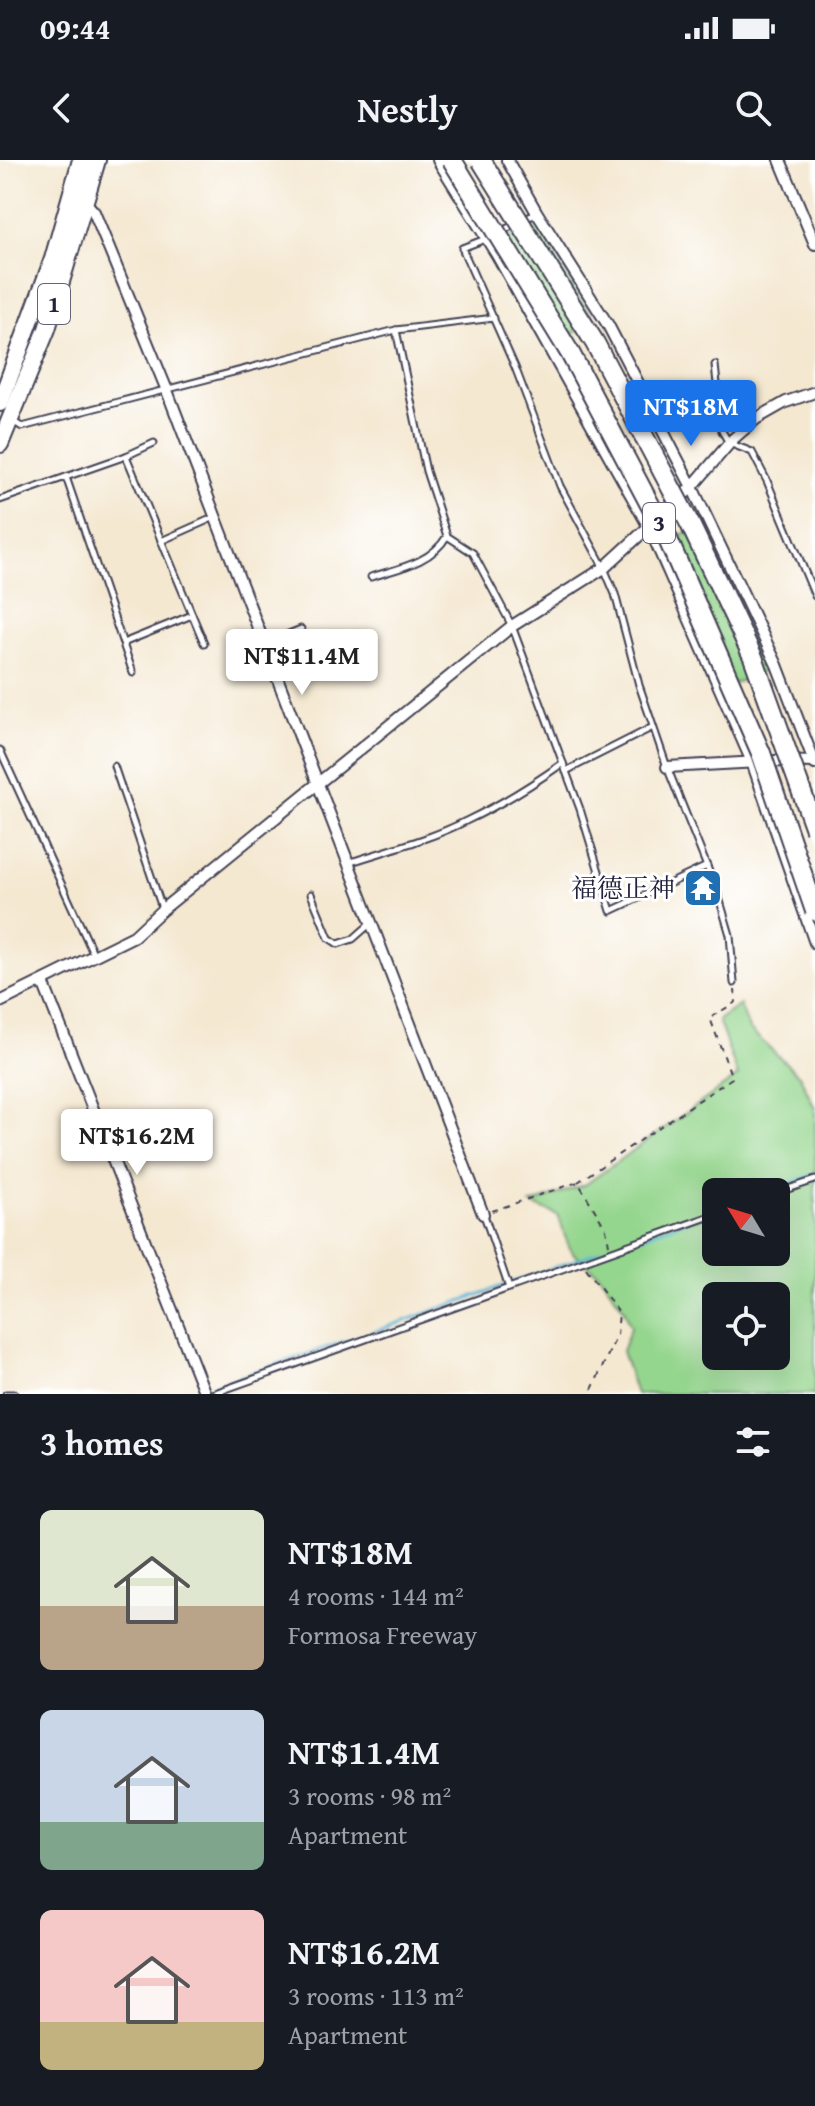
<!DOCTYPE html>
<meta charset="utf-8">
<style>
body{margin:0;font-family:"Gentium Book Plus","Noto Serif TC",serif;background:#20242c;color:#f1f3f6;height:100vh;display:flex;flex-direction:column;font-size:30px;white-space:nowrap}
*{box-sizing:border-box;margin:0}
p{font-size:26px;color:#9ea1a6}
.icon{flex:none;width:44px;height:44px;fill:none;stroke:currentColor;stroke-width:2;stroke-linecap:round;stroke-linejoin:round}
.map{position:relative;height:1234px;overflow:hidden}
.panel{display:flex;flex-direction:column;background:#171b24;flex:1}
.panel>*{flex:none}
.needle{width:52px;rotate:308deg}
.fabs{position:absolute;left:702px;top:1018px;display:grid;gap:16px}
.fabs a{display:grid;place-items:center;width:88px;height:88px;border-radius:12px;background:#171b24;box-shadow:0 8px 32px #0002;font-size:40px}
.price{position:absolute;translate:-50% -68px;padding:0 18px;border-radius:8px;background:#fff;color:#222;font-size:26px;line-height:52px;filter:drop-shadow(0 2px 4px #0008)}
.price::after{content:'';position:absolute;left:50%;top:48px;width:24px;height:18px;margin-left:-12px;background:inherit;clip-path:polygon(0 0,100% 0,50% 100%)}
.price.active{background:#1a73e8;color:#fff}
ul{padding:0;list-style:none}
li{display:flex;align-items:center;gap:24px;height:200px;padding:0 40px}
li span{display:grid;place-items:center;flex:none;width:224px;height:160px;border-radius:12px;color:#555}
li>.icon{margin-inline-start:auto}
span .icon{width:96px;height:96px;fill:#fffc;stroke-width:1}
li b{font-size:34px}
h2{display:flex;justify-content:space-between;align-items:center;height:96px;padding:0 40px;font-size:34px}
.status{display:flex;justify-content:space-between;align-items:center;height:56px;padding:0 40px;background:#171b24;direction:ltr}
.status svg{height:22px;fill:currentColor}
header{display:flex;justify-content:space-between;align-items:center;height:104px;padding:0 40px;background:#171b24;font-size:36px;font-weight:700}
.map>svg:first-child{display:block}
.green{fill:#95d68e;stroke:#5c7c64;stroke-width:2;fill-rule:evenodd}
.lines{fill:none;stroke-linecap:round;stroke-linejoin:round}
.stream{stroke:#5ab5d8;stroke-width:3}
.service-casing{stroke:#424052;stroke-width:9}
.minor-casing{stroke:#424052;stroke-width:14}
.primary-casing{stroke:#424052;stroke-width:20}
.path{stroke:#424052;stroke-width:2;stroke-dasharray:6 6;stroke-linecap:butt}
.service{stroke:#fff;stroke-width:5}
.minor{stroke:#fff;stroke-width:10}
.primary{stroke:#fff;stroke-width:16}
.motorway-bridge-casing{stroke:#424052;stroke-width:22;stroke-linecap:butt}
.motorway-bridge{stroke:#fff;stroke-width:18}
.labels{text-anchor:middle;stroke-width:6;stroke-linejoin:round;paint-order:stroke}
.shield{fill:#fff;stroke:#646476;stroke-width:2}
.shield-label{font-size:24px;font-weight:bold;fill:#22223b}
.poi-label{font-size:26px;fill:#22223b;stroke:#fff;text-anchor:end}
</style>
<div class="status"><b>09:44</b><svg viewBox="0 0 49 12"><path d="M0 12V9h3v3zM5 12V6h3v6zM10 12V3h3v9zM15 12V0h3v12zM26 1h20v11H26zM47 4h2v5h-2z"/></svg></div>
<header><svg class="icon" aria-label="back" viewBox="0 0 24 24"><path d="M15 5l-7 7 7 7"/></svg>Nestly<svg class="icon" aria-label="search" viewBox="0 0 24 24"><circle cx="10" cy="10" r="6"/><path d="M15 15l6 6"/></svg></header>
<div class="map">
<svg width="815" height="1234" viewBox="0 0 815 1234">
<rect width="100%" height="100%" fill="#fff"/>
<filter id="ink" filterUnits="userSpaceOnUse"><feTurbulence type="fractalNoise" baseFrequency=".0125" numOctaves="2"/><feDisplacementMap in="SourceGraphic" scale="16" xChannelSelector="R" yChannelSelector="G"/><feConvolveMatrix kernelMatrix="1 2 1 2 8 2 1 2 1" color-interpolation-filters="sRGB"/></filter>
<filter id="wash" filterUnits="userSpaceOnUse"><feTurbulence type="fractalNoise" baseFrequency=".006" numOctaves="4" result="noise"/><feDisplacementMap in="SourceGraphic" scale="32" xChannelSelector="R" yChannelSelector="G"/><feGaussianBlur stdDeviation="1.8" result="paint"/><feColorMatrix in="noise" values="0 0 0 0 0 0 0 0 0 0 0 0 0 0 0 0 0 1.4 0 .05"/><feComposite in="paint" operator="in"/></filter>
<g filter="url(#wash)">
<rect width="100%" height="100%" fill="#f4e8d1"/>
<!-- green -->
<g class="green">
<polygon points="539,63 571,123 596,161 554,183 494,82"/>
<polygon points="701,364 769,509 725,527 663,385"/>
<path d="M740,845L749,869L800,916L815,948V1234H636L622,1191L631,1167L624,1149L599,1114L575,1095L569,1087L558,1055L531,1044L586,1024L738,916L718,860ZM716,1032H776V1092H716ZM716,1136H776V1196H716Z"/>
</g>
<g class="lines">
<!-- stream -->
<g class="stream">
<polyline points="766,1032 815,1014"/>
<polyline points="206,1228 382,1169 716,1050"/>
<polyline points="188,1234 199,1230"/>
</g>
</g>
</g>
<g filter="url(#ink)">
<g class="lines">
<defs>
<g id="service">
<polyline points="500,72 537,53"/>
<polyline points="488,78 462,88 515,207 560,326 604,408 615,434 639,525 667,607 718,734 730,775 734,823"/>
<polyline points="396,170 426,311 447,376 473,393 512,466 580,649 611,751 707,706"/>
<polyline points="715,205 722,271 729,283 752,292 767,321 815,436"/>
<polyline points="14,262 22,267 396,170 494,158"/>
<polyline points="126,296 204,483"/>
<polyline points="66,317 133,513"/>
<polyline points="0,340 126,296 154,283"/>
<polyline points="161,381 215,357"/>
<path d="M371,417C400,408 431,403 447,376"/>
<polyline points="123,483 192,455"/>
<polyline points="264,484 301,469"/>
<polyline points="0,590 94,795"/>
<polyline points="114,606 162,748"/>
<polyline points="566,611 653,567"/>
<path d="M348,703C387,690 429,680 466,661C500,645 532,625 563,603"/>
<polyline points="311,734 329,778 338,784 353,779 370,764"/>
<polyline points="776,1033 815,1020"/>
<polyline points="484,1055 509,1128"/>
<polyline points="6,1234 15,1234"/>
<polyline points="212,1234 716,1054"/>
</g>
<g id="minor">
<polyline points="438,0 497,95 649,367 752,602 815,783"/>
<polyline points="507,0 537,53 608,165 692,327 777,505 815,604"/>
<polyline points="780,0 815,84"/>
<polyline points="86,43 94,52 166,228 483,1054"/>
<polyline points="667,607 776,601 815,602"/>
<polyline points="43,822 205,1234"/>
<polyline points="0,842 134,776 163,749 512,466 604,408 692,327 733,279 756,259 786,242 815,232"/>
</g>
<g id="primary">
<polyline points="0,243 53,99 81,0"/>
<polyline points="0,284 47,169 97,0"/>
</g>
</defs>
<!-- service casing -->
<use href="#service" class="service-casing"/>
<!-- minor casing -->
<use href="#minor" class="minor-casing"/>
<!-- primary casing -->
<use href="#primary" class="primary-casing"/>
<!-- path -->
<g class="path">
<polyline points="578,1022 732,918 710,858 736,842 735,830"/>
<polyline points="492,1051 578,1022 606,1069 609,1085"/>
<polyline points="586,1108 619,1153 617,1175 590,1234"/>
</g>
<!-- service -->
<use href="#service" class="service"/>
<!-- minor -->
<use href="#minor" class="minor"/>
<!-- primary -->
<use href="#primary" class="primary"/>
<defs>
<g id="motorway-bridge">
<polyline points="452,0 570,193 666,375 761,593 815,751"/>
<polyline points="481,0 595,183 690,364 753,497 815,669"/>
</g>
</defs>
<!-- motorway-bridge casing -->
<use href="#motorway-bridge" class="motorway-bridge-casing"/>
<!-- motorway-bridge -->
<use href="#motorway-bridge" class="motorway-bridge"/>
</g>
</g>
<!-- icons -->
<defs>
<symbol id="temple-square" viewBox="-11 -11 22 22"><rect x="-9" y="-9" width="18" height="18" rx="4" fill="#1f6fb2" stroke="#fff"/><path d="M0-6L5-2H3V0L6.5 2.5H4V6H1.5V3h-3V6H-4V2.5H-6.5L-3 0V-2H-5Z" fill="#fff"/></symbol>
</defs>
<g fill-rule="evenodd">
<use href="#temple-square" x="681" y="706" width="44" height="44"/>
</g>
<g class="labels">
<!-- shield labels -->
<g class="shield">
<rect x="38" y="124" width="32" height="40" rx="6"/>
<rect x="643" y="343" width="32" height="40" rx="6"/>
</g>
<g class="shield-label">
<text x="54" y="152">1</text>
<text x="659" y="371">3</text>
</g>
<!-- poi labels -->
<g class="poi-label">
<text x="675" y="737">福德正神</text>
</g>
</g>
</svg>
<div class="fabs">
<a><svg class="needle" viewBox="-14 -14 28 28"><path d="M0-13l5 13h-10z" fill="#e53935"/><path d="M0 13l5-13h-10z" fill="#9ea1a6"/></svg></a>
<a><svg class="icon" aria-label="locate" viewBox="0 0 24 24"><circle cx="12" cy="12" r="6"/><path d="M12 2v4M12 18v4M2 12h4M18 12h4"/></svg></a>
</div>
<b class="price active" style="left:691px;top:288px">NT$18M</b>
<b class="price" style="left:302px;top:537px">NT$11.4M</b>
<b class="price" style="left:137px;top:1017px">NT$16.2M</b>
</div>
<section class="panel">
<h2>3 homes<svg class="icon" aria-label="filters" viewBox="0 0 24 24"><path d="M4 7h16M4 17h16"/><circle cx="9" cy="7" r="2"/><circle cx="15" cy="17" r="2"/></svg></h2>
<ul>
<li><span style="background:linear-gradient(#dfe7d0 60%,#b9a48a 0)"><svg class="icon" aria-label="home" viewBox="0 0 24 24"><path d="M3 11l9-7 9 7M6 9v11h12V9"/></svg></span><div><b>NT$18M</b><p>4 rooms · 144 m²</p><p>Formosa Freeway</p></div></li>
<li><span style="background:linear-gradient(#c9d6e8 70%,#7fa58c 0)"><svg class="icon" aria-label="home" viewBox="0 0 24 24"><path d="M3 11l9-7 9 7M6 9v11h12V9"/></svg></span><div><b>NT$11.4M</b><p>3 rooms · 98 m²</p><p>Apartment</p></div></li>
<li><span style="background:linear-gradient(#f6c9c9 70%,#c2b280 0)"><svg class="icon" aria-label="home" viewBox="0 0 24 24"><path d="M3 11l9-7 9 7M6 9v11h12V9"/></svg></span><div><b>NT$16.2M</b><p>3 rooms · 113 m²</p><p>Apartment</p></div></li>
</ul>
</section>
